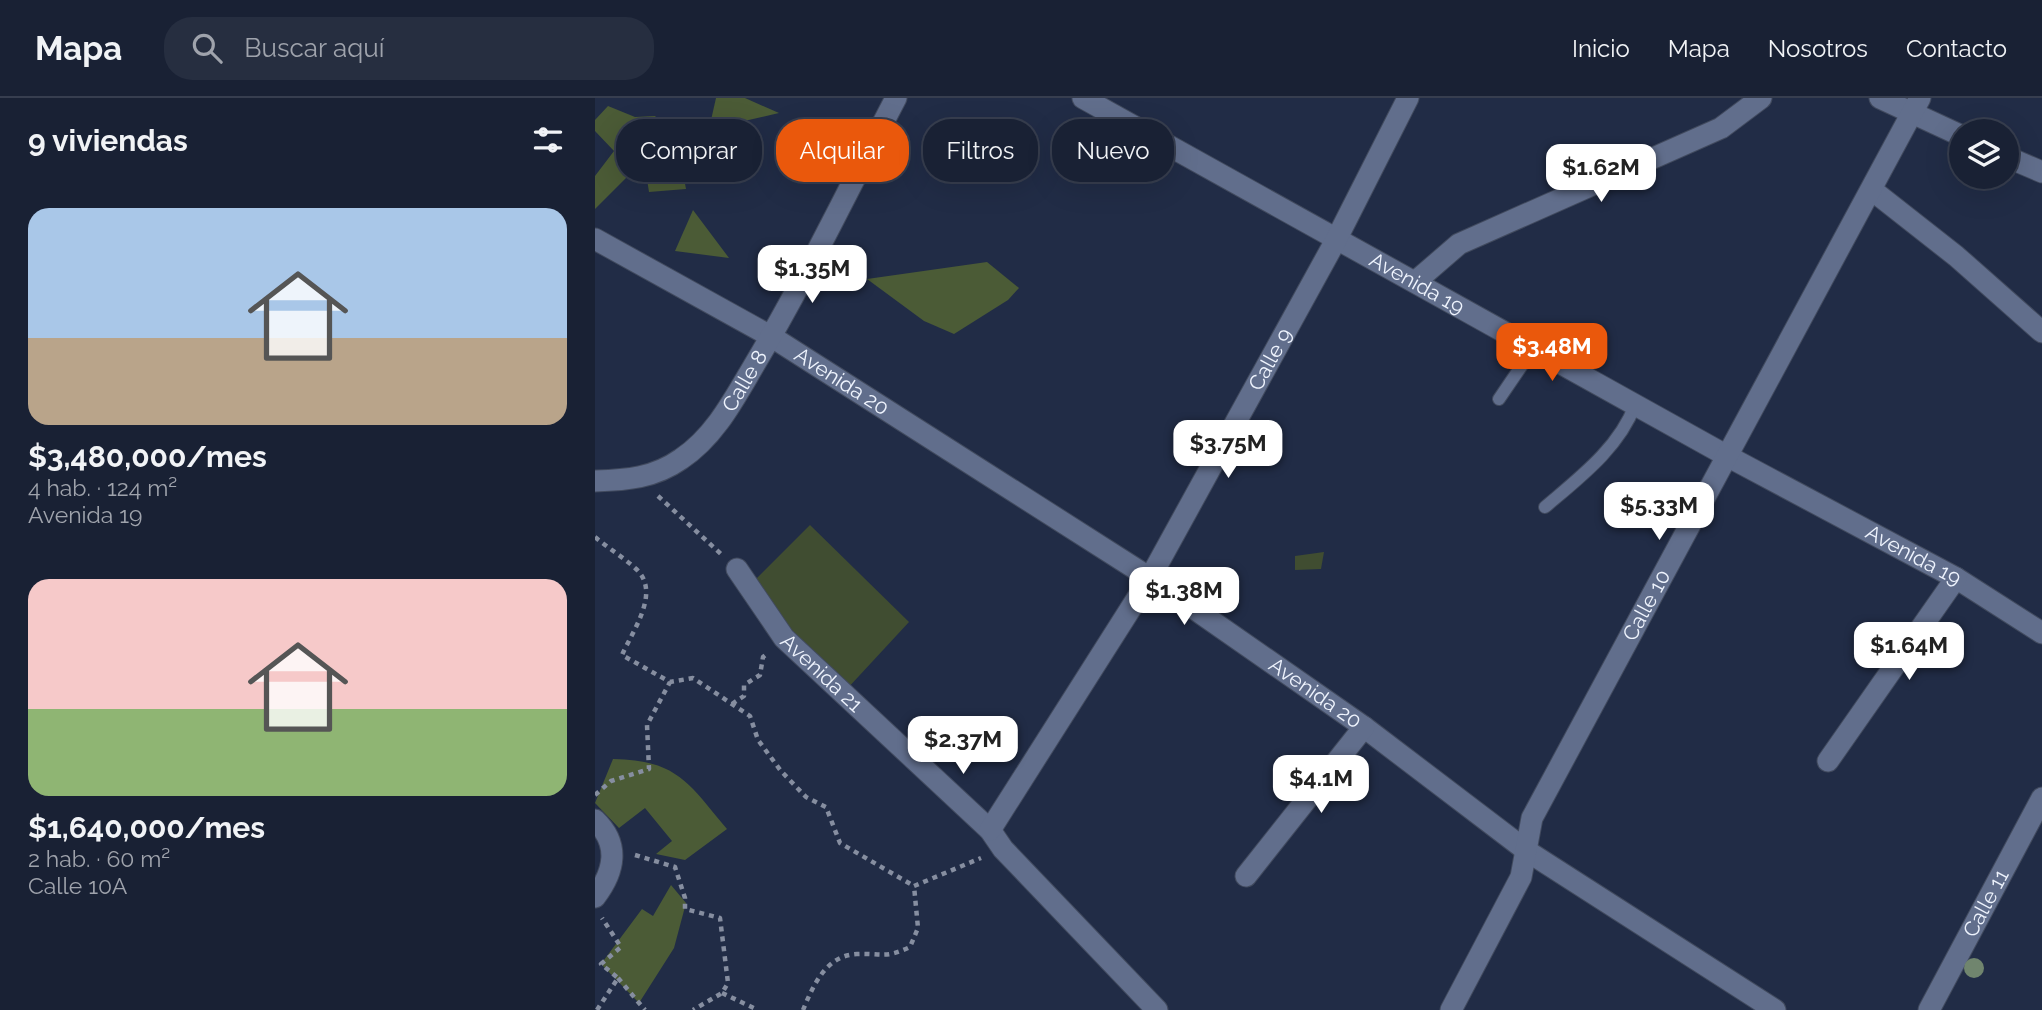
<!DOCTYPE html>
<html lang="es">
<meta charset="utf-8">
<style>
body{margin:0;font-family:Raleway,sans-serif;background:#262e40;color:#f1f3f6;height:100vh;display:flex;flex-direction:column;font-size:26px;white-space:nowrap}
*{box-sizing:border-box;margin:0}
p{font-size:23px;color:#9fa3ac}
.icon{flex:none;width:38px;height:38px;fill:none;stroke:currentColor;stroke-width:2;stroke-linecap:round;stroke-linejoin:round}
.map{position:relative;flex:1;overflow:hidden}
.panel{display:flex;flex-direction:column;background:#192134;width:595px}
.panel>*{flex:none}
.guide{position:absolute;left:21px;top:21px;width:665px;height:63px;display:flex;gap:14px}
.fabs{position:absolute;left:1354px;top:21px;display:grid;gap:14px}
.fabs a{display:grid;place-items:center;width:70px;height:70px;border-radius:50%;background:#192134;box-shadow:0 7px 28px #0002,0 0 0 2px #373e4f;font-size:35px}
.price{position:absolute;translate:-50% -60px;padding:0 16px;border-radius:14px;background:#fff;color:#222;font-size:23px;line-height:46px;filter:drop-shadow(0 2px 4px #0008)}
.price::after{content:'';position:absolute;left:50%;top:42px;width:21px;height:16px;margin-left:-10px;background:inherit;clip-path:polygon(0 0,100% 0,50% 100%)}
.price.on{background:#ea580c;color:#fff}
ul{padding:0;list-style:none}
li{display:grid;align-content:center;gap:14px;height:371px;padding:0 28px}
li span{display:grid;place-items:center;height:217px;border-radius:21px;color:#555}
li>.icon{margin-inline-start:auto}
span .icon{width:126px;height:126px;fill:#fffc;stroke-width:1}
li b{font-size:30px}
h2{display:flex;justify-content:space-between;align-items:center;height:84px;padding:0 28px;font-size:30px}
.pill{padding:0 24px;border-radius:28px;background:#192134;box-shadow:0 7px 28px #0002,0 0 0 2px #373e4f;font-size:24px;line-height:63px}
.pill.on{background:#ea580c;color:#fff}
header{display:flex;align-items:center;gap:42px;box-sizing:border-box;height:98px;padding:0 35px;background:#192134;border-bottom:2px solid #373e4f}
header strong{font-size:33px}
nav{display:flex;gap:38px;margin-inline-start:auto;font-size:24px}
.search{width:490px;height:63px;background:#262e40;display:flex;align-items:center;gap:18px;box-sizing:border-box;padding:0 24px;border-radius:28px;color:#9fa3ac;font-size:26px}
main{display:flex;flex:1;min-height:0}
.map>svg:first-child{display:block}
.green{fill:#404d31}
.forest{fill:#4b5b36}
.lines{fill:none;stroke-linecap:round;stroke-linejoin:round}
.lane-casing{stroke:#414a5e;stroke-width:14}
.street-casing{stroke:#414a5e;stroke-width:23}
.path{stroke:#868ea0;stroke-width:4.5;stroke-dasharray:5 5;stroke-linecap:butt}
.lane{stroke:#616e8c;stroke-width:12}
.street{stroke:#616e8c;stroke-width:21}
.tree{fill:#70856e}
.labels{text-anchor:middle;stroke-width:7;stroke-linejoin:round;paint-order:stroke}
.street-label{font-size:21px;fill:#eef3fd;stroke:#212c46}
</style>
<header>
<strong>Mapa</strong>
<div class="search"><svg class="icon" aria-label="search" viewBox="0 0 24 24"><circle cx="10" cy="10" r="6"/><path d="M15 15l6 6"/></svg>Buscar aquí</div>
<nav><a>Inicio</a><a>Mapa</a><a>Nosotros</a><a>Contacto</a></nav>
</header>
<main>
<section class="panel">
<h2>9 viviendas<svg class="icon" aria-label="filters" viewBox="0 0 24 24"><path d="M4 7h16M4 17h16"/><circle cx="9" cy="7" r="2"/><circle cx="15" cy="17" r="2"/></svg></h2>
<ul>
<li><span style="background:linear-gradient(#a9c7e8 60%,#b9a48a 0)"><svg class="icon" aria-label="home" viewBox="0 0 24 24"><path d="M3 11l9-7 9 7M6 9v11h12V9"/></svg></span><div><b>$3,480,000/mes</b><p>4 hab. · 124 m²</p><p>Avenida 19</p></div></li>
<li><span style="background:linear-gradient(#f6c9c9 60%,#8fb573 0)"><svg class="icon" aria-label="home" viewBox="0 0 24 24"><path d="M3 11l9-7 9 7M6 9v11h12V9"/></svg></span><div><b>$1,640,000/mes</b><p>2 hab. · 60 m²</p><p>Calle 10A</p></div></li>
</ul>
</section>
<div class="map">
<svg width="1447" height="912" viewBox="0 0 1447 912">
<rect width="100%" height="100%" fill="#212c46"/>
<!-- green -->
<g class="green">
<polygon points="215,427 314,524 251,592 147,495"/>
<polygon points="729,454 726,471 700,472 700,458"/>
</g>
<!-- forest -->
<g class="forest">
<polygon points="121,0 150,0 184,15 114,31"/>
<polygon points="13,8 40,19 60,18 82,43 91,91 54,94 49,62 0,111 0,78 19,53 0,33 0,22"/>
<polygon points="98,112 134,160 80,153"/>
<polygon points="392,164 424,190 413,202 359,236 329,223 272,181"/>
<path d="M18,661C83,662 94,686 132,731L90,762L61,756L77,743L50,710L24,730L0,705Z"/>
<polygon points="76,787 91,805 79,850 44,905 6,866 47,811 58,818"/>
</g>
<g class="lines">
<defs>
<g id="lane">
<polyline points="904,301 938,251"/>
<path d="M950,409C984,380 1024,350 1040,307"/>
</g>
<g id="street">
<path id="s1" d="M488,0L1134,359L1361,480L1447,535"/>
<polyline points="1285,0 1367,38"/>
<polyline points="1412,59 1447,74"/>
<polyline points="1277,92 1361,158 1447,234"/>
<path id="s2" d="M0,141L177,239L555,480L769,629L932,753L1180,912"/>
<polyline points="820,184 864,146 1126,30 1166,0"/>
<path id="s3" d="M0,383C32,382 59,380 86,361C119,339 138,303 158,269C210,182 254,90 301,0"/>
<path id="s4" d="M142,471L189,540L395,732L408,751L562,912"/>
<polyline points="1233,663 1361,480"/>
<path d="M0,722C25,746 20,773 0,799"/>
<path id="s5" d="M395,732L555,480L741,142L813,0"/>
<polyline points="651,778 769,629"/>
<path id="s6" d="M856,912L926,779L937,720L1325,0"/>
<path id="s7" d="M1334,912L1447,700"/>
</g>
</defs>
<!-- lane casing -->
<use href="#lane" class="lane-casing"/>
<!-- street casing -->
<use href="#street" class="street-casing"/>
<!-- path -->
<g class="path">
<polyline points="63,398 126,456"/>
<path d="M0,439C13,450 28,459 40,470C67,493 38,532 27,557L75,584L98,580L155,618L163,642L186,673L211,699L231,709L245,745L319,788"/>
<polyline points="137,606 149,598 149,587 165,577 168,559 173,555"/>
<polyline points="0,697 16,683 54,671 52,627 75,584"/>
<polyline points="40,757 80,769 90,800 90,811 125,820 133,885 127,895 98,912"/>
<polyline points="319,788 386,760"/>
<polyline points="23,880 50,912"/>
<polyline points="127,895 163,912"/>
<polyline points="2,912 23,880 6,866 26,849 7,820"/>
<path d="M208,912C218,888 231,857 262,856C287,855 290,861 315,849L323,830L319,788"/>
</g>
<!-- lane -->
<use href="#lane" class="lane"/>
<!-- street -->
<use href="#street" class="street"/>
</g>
<!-- trees -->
<circle class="tree" cx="1379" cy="870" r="10"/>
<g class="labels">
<!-- street labels -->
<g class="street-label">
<text dy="7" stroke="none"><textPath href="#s1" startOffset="382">Avenida 19</textPath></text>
<text dy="7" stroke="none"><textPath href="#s5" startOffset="548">Calle 9</textPath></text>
<text dy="7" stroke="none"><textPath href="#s3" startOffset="192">Calle 8</textPath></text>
<text dy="7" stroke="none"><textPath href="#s2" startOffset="285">Avenida 20</textPath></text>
<text dy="7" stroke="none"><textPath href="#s1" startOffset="948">Avenida 19</textPath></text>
<text dy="7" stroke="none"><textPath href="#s6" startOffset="452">Calle 10</textPath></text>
<text dy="7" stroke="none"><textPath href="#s4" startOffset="135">Avenida 21</textPath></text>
<text dy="7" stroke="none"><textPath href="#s2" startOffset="852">Avenida 20</textPath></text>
<text dy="7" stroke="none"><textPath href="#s7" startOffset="121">Calle 11</textPath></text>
</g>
</g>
</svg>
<div class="fabs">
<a><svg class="icon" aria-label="layers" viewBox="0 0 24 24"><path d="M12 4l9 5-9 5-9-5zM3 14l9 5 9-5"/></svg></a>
</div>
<b class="price" style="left:1006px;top:106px">$1.62M</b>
<b class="price" style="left:217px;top:207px">$1.35M</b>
<b class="price on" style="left:957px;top:285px">$3.48M</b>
<b class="price" style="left:633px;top:382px">$3.75M</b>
<b class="price" style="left:1064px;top:444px">$5.33M</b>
<b class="price" style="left:589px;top:529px">$1.38M</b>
<b class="price" style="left:1314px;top:584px">$1.64M</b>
<b class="price" style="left:368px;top:678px">$2.37M</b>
<b class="price" style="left:726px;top:717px">$4.1M</b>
<div class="guide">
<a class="pill">Comprar</a>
<a class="pill on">Alquilar</a>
<a class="pill">Filtros</a>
<a class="pill">Nuevo</a>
</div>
</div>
</main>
